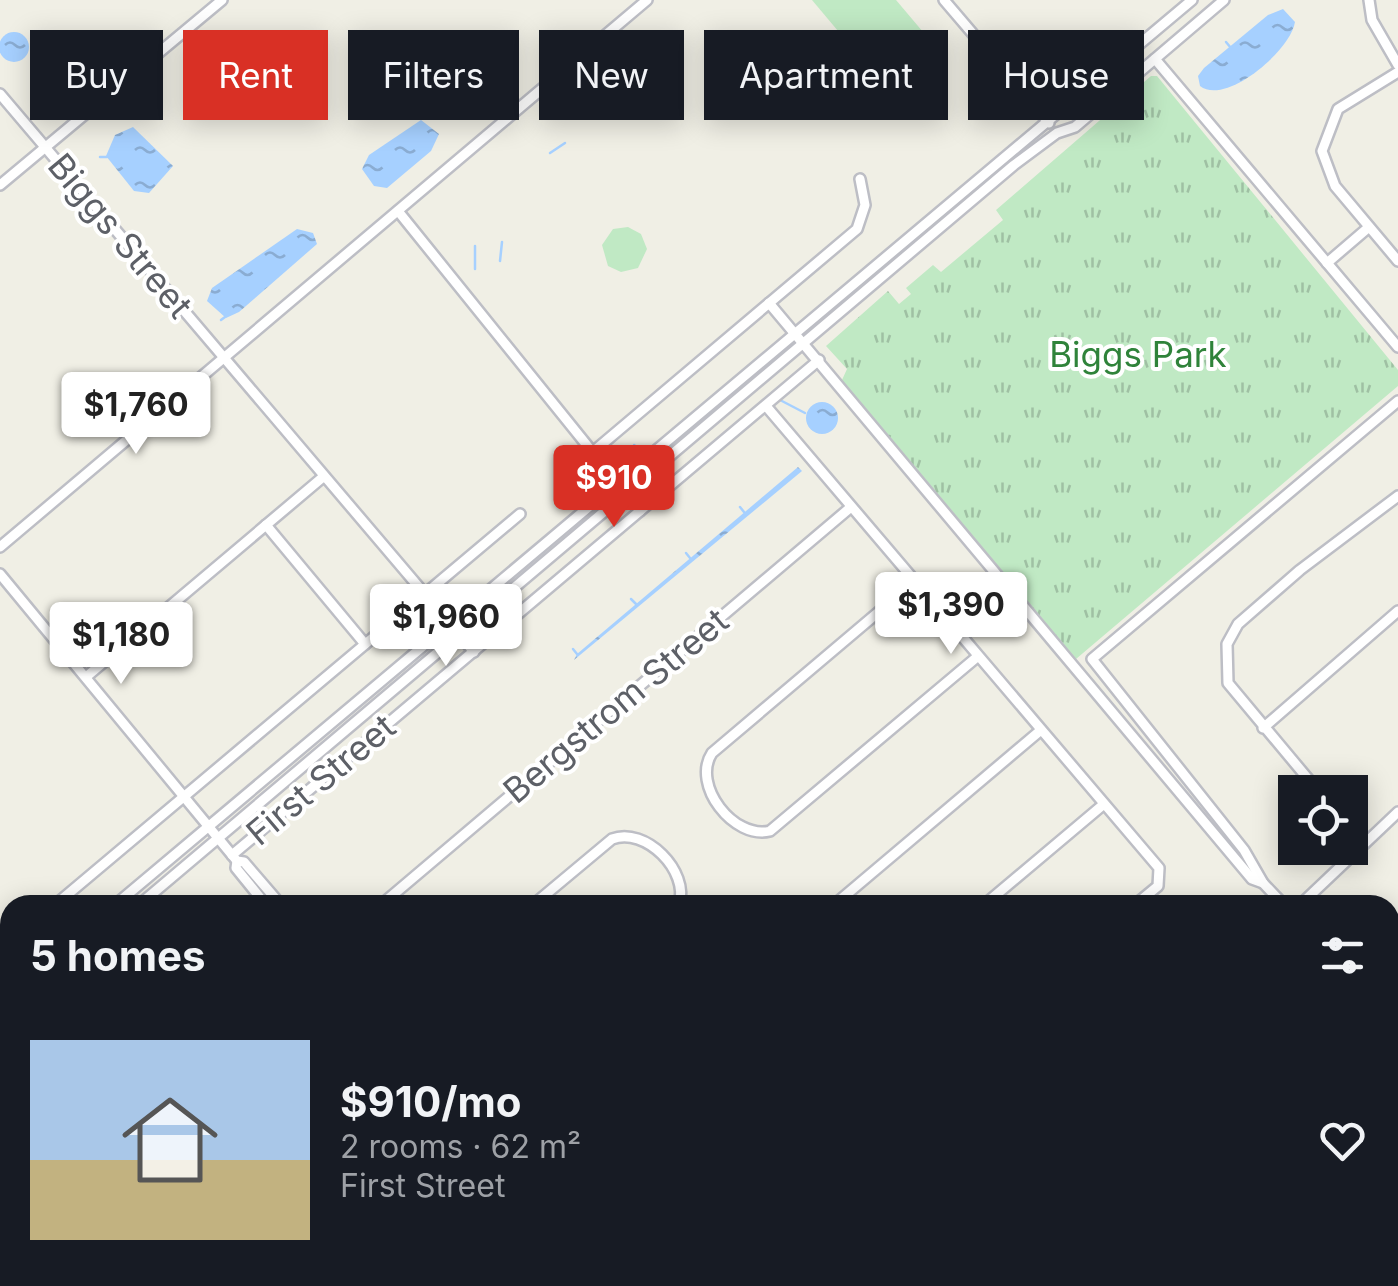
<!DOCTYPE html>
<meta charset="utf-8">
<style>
body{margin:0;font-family:Inter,sans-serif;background:#242831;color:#f1f3f6;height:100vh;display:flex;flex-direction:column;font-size:38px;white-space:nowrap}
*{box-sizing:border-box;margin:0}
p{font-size:32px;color:#9ea1a6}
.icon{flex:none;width:55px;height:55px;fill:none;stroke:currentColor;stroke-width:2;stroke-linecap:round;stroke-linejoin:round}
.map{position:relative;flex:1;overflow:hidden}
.panel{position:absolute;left:0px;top:895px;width:1400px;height:392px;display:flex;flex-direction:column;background:#171b24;border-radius:30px 30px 0 0;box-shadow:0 5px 25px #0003}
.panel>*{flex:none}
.guide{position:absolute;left:30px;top:30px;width:1340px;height:90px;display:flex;gap:20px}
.buttons{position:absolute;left:1278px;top:775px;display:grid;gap:20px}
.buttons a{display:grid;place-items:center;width:90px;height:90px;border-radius:0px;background:#171b24;box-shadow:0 5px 25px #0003;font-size:50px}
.price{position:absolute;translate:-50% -85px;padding:0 22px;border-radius:10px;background:#fff;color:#222;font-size:32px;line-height:65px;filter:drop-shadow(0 2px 5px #0008)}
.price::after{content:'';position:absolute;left:50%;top:60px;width:30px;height:22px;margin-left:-15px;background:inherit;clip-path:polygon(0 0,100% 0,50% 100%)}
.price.selected{background:#d93025;color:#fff}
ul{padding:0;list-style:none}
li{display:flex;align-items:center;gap:30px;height:250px;padding:0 30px}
li span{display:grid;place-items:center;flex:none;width:280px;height:200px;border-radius:0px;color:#555}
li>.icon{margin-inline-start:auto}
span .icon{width:120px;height:120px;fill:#fffc;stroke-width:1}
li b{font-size:42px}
h2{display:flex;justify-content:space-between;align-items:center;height:120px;padding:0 30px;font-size:42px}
.pill{padding:0 35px;border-radius:0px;background:#171b24;box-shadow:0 5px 25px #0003;font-size:35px;line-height:90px}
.pill.selected{background:#d93025;color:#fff}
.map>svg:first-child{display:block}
.green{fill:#c0e9c4}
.park{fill:url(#park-tufts)}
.water{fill:url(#water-ripples)}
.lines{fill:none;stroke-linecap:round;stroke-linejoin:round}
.stream{stroke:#a6d0ff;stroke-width:2.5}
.minor-casing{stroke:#bdbec5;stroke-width:14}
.highway-casing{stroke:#f5bf00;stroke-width:18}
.minor{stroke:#fff;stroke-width:9}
.highway{stroke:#ffec8d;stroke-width:12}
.labels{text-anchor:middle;stroke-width:8;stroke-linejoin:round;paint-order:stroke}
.street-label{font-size:35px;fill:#5d6067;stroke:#fff}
.park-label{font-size:35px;fill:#2f833a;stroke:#fff}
</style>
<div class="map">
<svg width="1398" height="1286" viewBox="0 0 1398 1286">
<defs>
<pattern id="park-tufts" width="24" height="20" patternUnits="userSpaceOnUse" patternTransform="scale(2.5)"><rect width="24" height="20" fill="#c0e9c4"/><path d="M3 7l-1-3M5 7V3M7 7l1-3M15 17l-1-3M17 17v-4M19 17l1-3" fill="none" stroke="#9fc0a3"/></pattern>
<pattern id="water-ripples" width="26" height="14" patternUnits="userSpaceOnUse" patternTransform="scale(2.5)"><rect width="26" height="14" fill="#a6d0ff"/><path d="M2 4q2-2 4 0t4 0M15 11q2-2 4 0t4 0" fill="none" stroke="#8aacd2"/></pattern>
</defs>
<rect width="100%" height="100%" fill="#f0efe5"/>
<!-- green -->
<g class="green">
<polygon points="812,0 896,0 945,58 896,100"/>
<polygon points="628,227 641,234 647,249 638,268 621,272 608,266 602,245 613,229"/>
<polygon points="1398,1135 1398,1196 1390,1203 1390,1142"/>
<polygon points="1228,1278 1301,1278 1291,1286 1218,1286"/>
</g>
<!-- park -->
<polygon class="park" points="1151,76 1157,76 1398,370 1398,386 1076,659 842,380 847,369 826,346 888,291 899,304 911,294 906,288 933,265 941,272 1003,220 996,210"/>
<!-- water -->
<g class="water">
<path d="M1283,9L1295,22C1291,50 1226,106 1200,86L1198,76L1204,68L1268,15Z"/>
<circle cx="14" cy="47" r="15"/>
<polygon points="81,60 87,72 63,98 48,103 38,98 37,81"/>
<polygon points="421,120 439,134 431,151 387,188 374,186 362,169 369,155"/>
<polygon points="133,127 173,166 149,193 134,191 106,156 115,135"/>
<polygon points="297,229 313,233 317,244 239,312 226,318 207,301 212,288"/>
<circle cx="822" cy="418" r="16"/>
<polygon points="798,467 802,471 574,660 577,654"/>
</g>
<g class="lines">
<!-- stream -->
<g class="stream">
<polyline points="1226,42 1231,48"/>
<polyline points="550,153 565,143"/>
<polyline points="100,157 107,157"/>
<polyline points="500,261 502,242"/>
<polyline points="475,269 475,246"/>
<polyline points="221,320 225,317"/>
<polyline points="780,400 805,413"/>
<polyline points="634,445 644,454"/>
<polyline points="740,507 744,512"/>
<polyline points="686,553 690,558"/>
<polyline points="631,599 636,604"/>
<polyline points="573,649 577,654"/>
</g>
<defs>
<g id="minor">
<polyline points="944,0 1049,123"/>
<polyline points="1369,0 1372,20 1398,65"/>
<polyline points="1155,59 1398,347"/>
<polyline points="1398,72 1338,109 1322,151 1335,186 1398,261"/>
<polyline points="0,94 474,652"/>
<polyline points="0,185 222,0"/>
<polyline points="398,211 640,511"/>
<polyline points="1327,263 1369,227"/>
<polyline points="769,303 1252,879 1263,883 1284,905"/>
<polyline points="766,406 1159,868 1158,886 1135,905"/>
<polyline points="594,451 857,229 865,205 860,179"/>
<polyline points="266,525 365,644"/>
<polyline points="0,547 647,0"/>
<polyline points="0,574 237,861 244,862 281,905"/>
<path d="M914,582L712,753C691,785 734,840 770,831L977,657"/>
<polyline points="86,677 323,477"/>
<polyline points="1263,728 1398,611"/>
<polyline points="1319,792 1228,683 1227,644 1238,624 1300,570 1398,496"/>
<polyline points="1350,829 1363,844"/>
<polyline points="232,855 819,360"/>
<polyline points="237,861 236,868 266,905"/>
<polyline points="1263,883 1244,850 1092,659 1398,401"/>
<polyline points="55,905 520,514"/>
<polyline points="115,905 1192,0"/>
<polyline points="139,905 1014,165 1057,133 1075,127 1224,0"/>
<polyline points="381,905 851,507"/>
<path d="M533,905L612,839C645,826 690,871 679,905"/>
<polyline points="834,905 1041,730"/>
<polyline points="984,905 1104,804"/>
<polyline points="1300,905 1398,812"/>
<polyline points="0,952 10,943"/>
<polyline points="0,1001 10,993"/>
<polyline points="1390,1013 1398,1006"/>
<polyline points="0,1022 10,1014"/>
<polyline points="1390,1221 1398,1215"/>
<polyline points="0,1238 10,1239"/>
<polyline points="1390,1251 1398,1244"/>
<polyline points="1390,1261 1398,1271"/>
<polyline points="332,1278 339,1286"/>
<polyline points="481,1278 488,1286"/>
<polyline points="588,1278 600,1286"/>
<polyline points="6,1286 10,1255"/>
<polyline points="199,1286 212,1278"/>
<polyline points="564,1286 579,1278"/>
<polyline points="684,1286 694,1278"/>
<polyline points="1067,1286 1077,1278"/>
<polyline points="1312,1286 1322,1278"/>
<polyline points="1346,1286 1357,1278"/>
</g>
<g id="highway">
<polyline points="1390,1082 1398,1076"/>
<polyline points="1390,1102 1398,1095"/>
<polyline points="1148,1286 1158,1278"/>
<polyline points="1170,1286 1180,1278"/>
</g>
</defs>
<!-- minor casing -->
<use href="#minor" class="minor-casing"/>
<!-- highway casing -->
<use href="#highway" class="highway-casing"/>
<!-- minor -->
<use href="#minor" class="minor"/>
<!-- highway -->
<use href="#highway" class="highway"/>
</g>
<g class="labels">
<!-- street labels -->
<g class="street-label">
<text transform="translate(120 236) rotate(50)" y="12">Biggs Street</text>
<text transform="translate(616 706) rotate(-40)" y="12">Bergstrom Street</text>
<text transform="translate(321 780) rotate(-40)" y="12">First Street</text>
</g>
<!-- park labels -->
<g class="park-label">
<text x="1138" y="367">Biggs Park</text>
</g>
</g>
</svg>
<div class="buttons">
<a><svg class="icon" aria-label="locate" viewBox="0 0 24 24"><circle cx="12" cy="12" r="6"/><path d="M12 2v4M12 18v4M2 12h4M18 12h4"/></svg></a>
</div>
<b class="price" style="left:136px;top:457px">$1,760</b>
<b class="price selected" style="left:614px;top:530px">$910</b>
<b class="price" style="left:951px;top:657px">$1,390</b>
<b class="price" style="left:446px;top:669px">$1,960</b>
<b class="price" style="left:121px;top:687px">$1,180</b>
<div class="guide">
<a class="pill">Buy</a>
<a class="pill selected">Rent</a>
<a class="pill">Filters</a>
<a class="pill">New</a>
<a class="pill">Apartment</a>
<a class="pill">House</a>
</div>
<section class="panel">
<h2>5 homes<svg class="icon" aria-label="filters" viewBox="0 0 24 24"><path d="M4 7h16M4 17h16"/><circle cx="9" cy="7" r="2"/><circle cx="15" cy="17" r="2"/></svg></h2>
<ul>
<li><span style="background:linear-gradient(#a9c7e8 60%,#c2b280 0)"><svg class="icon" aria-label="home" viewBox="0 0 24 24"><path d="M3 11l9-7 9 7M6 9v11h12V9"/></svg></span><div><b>$910/mo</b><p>2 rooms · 62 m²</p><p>First Street</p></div><svg class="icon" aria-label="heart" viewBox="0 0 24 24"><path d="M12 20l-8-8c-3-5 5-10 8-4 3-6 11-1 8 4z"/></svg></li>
</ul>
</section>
</div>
